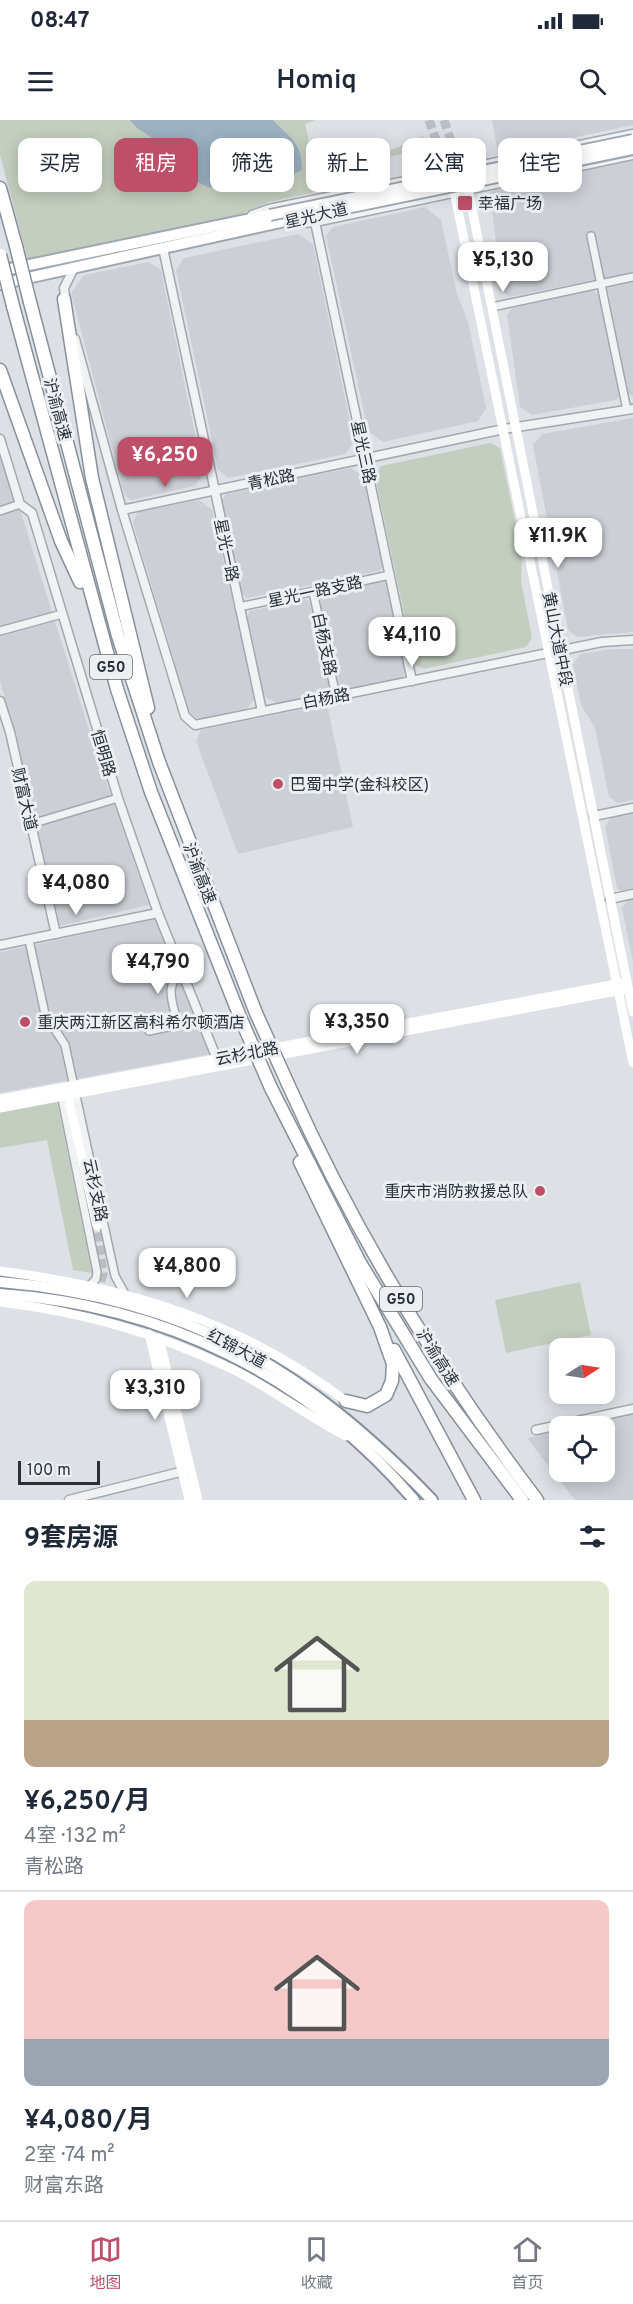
<!DOCTYPE html>
<html lang="zh">
<meta charset="utf-8">
<style>
body{margin:0;font-family:Overpass,"Noto Sans SC",sans-serif;background:#f6f6f7;color:#1f2937;height:100vh;display:flex;flex-direction:column;font-size:22px;white-space:nowrap}
*{box-sizing:border-box;margin:0}
p{font-size:20px;color:#747a83}
.icon{flex:none;width:33px;height:33px;fill:none;stroke:currentColor;stroke-width:2;stroke-linecap:round;stroke-linejoin:round}
.map{position:relative;height:1380px;overflow:hidden}
.panel{display:flex;flex-direction:column;background:#fff;flex:1}
.panel>*{flex:none}
.banner{position:absolute;left:18px;top:18px;width:597px;height:54px;display:flex;gap:12px}
.needle{width:39px;rotate:78deg}
.buttons{position:absolute;left:549px;top:1218px;display:grid;gap:12px}
.buttons a{display:grid;place-items:center;width:66px;height:66px;border-radius:12px;background:#fff;box-shadow:0 3px 15px #0003;font-size:30px}
.scale{position:absolute;left:18px;bottom:15px;width:82px;box-sizing:border-box;padding-left:6px;border:3px solid #29303a;border-top:0;font-size:16px;line-height:21px;white-space:nowrap;color:#29303a;-webkit-text-stroke:4px #ecf0f3;paint-order:stroke}
.price{position:absolute;translate:-50% -51px;padding:0 14px;border-radius:12px;background:#fff;color:#222;font-size:20px;line-height:39px;filter:drop-shadow(0 2px 3px #0008)}
.price::after{content:'';position:absolute;left:50%;top:36px;width:18px;height:14px;margin-left:-9px;background:inherit;clip-path:polygon(0 0,100% 0,50% 100%)}
.price.on{background:#bd5068;color:#fff}
ul{padding:0;list-style:none}
li{display:grid;align-content:center;gap:12px;height:318px;padding:0 24px}
li+li{border-top:2px solid #e0e1e3}
li span{display:grid;place-items:center;height:186px;border-radius:12px;color:#555}
li>.icon{margin-inline-start:auto}
span .icon{width:108px;height:108px;fill:#fffc;stroke-width:1}
li b{font-size:26px}
h2{display:flex;justify-content:space-between;align-items:center;height:72px;padding:0 24px;font-size:26px}
.pill{padding:0 21px;border-radius:12px;background:#fff;box-shadow:0 3px 15px #0003;font-size:21px;line-height:54px}
.pill.on{background:#bd5068;color:#fff}
.status{display:flex;justify-content:space-between;align-items:center;height:42px;padding:0 30px;background:#fff;direction:ltr}
.status svg{height:16px;fill:currentColor}
header{display:flex;justify-content:space-between;align-items:center;height:78px;padding:0 24px;background:#fff;font-size:27px;font-weight:600}
.tabs{display:flex;justify-content:space-around;align-items:center;height:84px;border-top:2px solid #e0e1e3;background:#fff;font-size:16px;color:#747a83}
.tabs a{display:grid;justify-items:center;gap:3px}
.tabs .on{color:#bd5068}
.map>svg:first-child{display:block}
.built{fill:#ccd0d6}
.green{fill:#c4cec0}
.water{fill:#9cb1c2}
.lines{fill:none;stroke-linecap:round;stroke-linejoin:round}
.secondary-tunnel{stroke:#b9bec3;stroke-width:9;stroke-dasharray:9 4.5;stroke-linecap:butt}
.minor-casing{stroke:#a3a8ae;stroke-width:10}
.tertiary-casing{stroke:#a3a8ae;stroke-width:11}
.primary-casing{stroke:#9ea6af;stroke-width:14}
.trunk-casing{stroke:#87909a;stroke-width:14}
.motorway-casing{stroke:#87909a;stroke-width:15}
.minor{stroke:#f0f2f4;stroke-width:7}
.tertiary{stroke:#f0f2f4;stroke-width:8}
.secondary{stroke:#fff;stroke-width:9}
.primary{stroke:#fff;stroke-width:10}
.trunk{stroke:#fff;stroke-width:10}
.motorway{stroke:#fff;stroke-width:12}
.primary-bridge-casing{stroke:#9ea6af;stroke-width:14;stroke-linecap:butt}
.motorway-bridge-casing{stroke:#87909a;stroke-width:15;stroke-linecap:butt}
.primary-bridge{stroke:#fff;stroke-width:10}
.motorway-bridge{stroke:#fff;stroke-width:12}
.poi-dot{fill:#bd5068;stroke:#ecf0f3;stroke-width:2}
.labels{text-anchor:middle;stroke-width:6;stroke-linejoin:round;paint-order:stroke}
.shield{fill:#ecf0f3;stroke:#646a72;stroke-width:1.5}
.shield-label{font-size:15px;font-weight:bold;fill:#29303a}
.poi-label{font-size:16px;fill:#29303a;stroke:#ecf0f3;text-anchor:start}
.street-label{font-size:16px;fill:#29303a;stroke:#ecf0f3}
</style>
<div class="status"><b>08:47</b><svg viewBox="0 0 49 12"><path d="M0 12V9h3v3zM5 12V6h3v6zM10 12V3h3v9zM15 12V0h3v12zM26 1h20v11H26zM47 4h2v5h-2z"/></svg></div>
<header><svg class="icon" aria-label="menu" viewBox="0 0 24 24"><path d="M4 6h16M4 12h16M4 18h16"/></svg>Homiq<svg class="icon" aria-label="search" viewBox="0 0 24 24"><circle cx="10" cy="10" r="6"/><path d="M15 15l6 6"/></svg></header>
<div class="map">
<svg width="633" height="1380" viewBox="0 0 633 1380">
<rect width="100%" height="100%" fill="#dde1e5"/>
<!-- built -->
<g class="built">
<polygon points="492,0 633,0 633,5 498,34"/>
<polygon points="633,40 633,277 628,273 605,158 509,177 502,170 490,73 494,69"/>
<polygon points="425,87 441,100 457,174 468,202 486,288 478,301 383,322 368,311 326,116 333,107"/>
<polygon points="298,114 313,124 354,321 346,334 228,358 218,349 176,150 184,138"/>
<polygon points="148,142 161,150 203,353 195,366 131,380 124,374 71,173 84,155"/>
<polygon points="593,170 598,174 620,275 616,280 532,295 520,287 507,195 512,188"/>
<polygon points="633,298 633,512 577,517 568,510 533,325 542,314"/>
<polygon points="0,326 96,632 149,785 60,806 10,594 0,562"/>
<polygon points="351,348 365,358 384,445 379,451 248,478 241,474 221,382 226,374"/>
<polygon points="199,380 212,390 255,578 247,589 198,599 189,592 133,403 138,392"/>
<polygon points="381,460 388,464 406,550 402,559 345,570 337,564 319,482 324,471"/>
<polygon points="305,479 312,483 329,566 326,573 276,583 264,576 246,499 250,491"/>
<polygon points="613,529 633,529 633,680 618,683 609,677 595,608 581,585 573,545 580,534"/>
<polygon points="327,584 353,707 238,734 196,621 201,610"/>
<polygon points="633,693 633,769 622,772 617,768 605,707 611,697"/>
<polygon points="633,779 633,842 622,788 628,780"/>
<polygon points="157,799 212,934 0,973 0,832"/>
<polygon points="633,1295 633,1380 575,1380 527,1318 559,1311 560,1352 604,1352 604,1306 582,1306"/>
</g>
<!-- green -->
<g class="green">
<polygon points="0,0 315,0 305,4 320,71 269,82 234,97 28,141 0,35"/>
<polygon points="423,16 426,29 337,48 335,42 389,31"/>
<polygon points="490,323 500,328 522,435 521,461 532,518 526,527 423,549 415,545 375,357 381,346"/>
<polygon points="57,981 92,1153 73,1150 47,1020 0,1028 0,992"/>
<polygon points="580,1162 591,1215 506,1233 495,1180"/>
</g>
<!-- water -->
<path class="water" d="M130,0H273C290,18 302,22 302,50L292,55L285,68H282L280,47L260,27C247,31 244,41 241,53C234,57 231,66 223,68C192,72 172,34 152,18C144,12 135,8 130,0Z"/>
<g class="lines">
<!-- secondary-tunnel -->
<g class="secondary-tunnel">
<polyline points="429,0 441,34"/>
<polyline points="444,0 454,30"/>
<polyline points="96,1174 103,1154 97,1106"/>
</g>
<defs>
<g id="minor">
<polyline points="591,116 627,290"/>
<polyline points="492,187 633,157"/>
<polyline points="0,391 20,384"/>
<polyline points="313,472 336,576"/>
<polyline points="239,487 390,455"/>
<polyline points="0,511 62,494"/>
<polyline points="31,704 118,678"/>
<polyline points="29,820 45,894 65,925 115,1156 124,1172"/>
<path d="M149,911L172,906L176,898C171,876 166,868 181,850"/>
<polyline points="61,974 97,1152 96,1159 90,1165"/>
</g>
<g id="tertiary">
<polyline points="252,95 269,89 633,14"/>
<polyline points="315,102 412,561"/>
<polyline points="289,104 315,102 633,35"/>
<polyline points="163,128 262,591"/>
<polyline points="66,184 64,168 74,148"/>
<polyline points="75,219 122,390 185,596 195,605 602,522 633,520"/>
<polyline points="0,319 20,384 32,393 118,678 158,793 219,944"/>
<polyline points="122,390 504,309 633,289"/>
<polyline points="0,581 10,612 56,814"/>
<polyline points="594,696 633,688"/>
<polyline points="610,779 633,774"/>
<polyline points="0,825 158,793"/>
<polyline points="536,1310 633,1289"/>
<polyline points="69,1380 188,1350"/>
</g>
<g id="primary">
<polyline points="0,151 270,95"/>
<polyline points="0,164 303,97"/>
</g>
<g id="trunk">
<path d="M0,1162C186,1178 304,1247 432,1380"/>
<path d="M0,1174C163,1185 308,1255 414,1380"/>
</g>
<g id="motorway">
<polyline points="0,68 16,126"/>
<polyline points="64,179 92,358 148,588"/>
<polyline points="30,182 118,516 159,642 256,893"/>
<polyline points="13,186 117,569 151,672 240,897"/>
<polyline points="0,250 61,421 80,462"/>
<path d="M288,964C354,1112 439,1251 537,1380"/>
<polyline points="271,968 360,1143 431,1259 522,1380"/>
<polyline points="300,1042 380,1207 393,1244 392,1261 386,1275 367,1286 346,1281"/>
<polyline points="394,1230 474,1380"/>
</g>
</defs>
<!-- minor casing -->
<use href="#minor" class="minor-casing"/>
<!-- tertiary casing -->
<use href="#tertiary" class="tertiary-casing"/>
<!-- primary casing -->
<use href="#primary" class="primary-casing"/>
<!-- trunk casing -->
<use href="#trunk" class="trunk-casing"/>
<!-- motorway casing -->
<use href="#motorway" class="motorway-casing"/>
<!-- minor -->
<use href="#minor" class="minor"/>
<!-- tertiary -->
<use href="#tertiary" class="tertiary"/>
<!-- secondary -->
<g class="secondary">
<polyline points="454,30 468,69 633,892"/>
<polyline points="441,34 454,71 633,943"/>
<polyline points="67,971 97,1106"/>
<polyline points="0,979 622,863"/>
<polyline points="0,988 622,870"/>
<path d="M0,1151C130,1168 239,1201 346,1281"/>
<path d="M0,1182C83,1192 156,1213 232,1249C271,1268 307,1296 346,1316"/>
<polyline points="149,1214 189,1380"/>
<polyline points="159,1218 198,1380"/>
</g>
<!-- primary -->
<use href="#primary" class="primary"/>
<!-- trunk -->
<use href="#trunk" class="trunk"/>
<!-- motorway -->
<use href="#motorway" class="motorway"/>
<defs>
<g id="primary-bridge">
<polyline points="270,95 633,20"/>
<polyline points="303,97 633,29"/>
</g>
<g id="motorway-bridge">
<polyline points="16,126 30,182"/>
<polyline points="0,135 13,186"/>
<polyline points="256,893 288,964"/>
<polyline points="240,897 271,968"/>
</g>
</defs>
<!-- primary-bridge casing -->
<use href="#primary-bridge" class="primary-bridge-casing"/>
<!-- motorway-bridge casing -->
<use href="#motorway-bridge" class="motorway-bridge-casing"/>
<!-- primary-bridge -->
<use href="#primary-bridge" class="primary-bridge"/>
<!-- motorway-bridge -->
<use href="#motorway-bridge" class="motorway-bridge"/>
</g>
<!-- markers -->
<g class="poi-dot">
<rect x="457" y="75" width="16" height="16" rx="3"/>
<circle cx="278" cy="664" r="6"/>
<circle cx="25" cy="902" r="6"/>
<circle cx="540" cy="1071" r="6"/>
</g>
<g class="labels">
<!-- shield labels -->
<g class="shield">
<rect x="90" y="535" width="42" height="24" rx="4.5"/>
<rect x="380" y="1167" width="42" height="24" rx="4.5"/>
</g>
<g class="shield-label">
<text x="111" y="552">G50</text>
<text x="401" y="1184">G50</text>
</g>
<!-- poi labels -->
<g class="poi-label">
<text x="478" y="89">幸福广场</text>
<text x="290" y="670">巴蜀中学(金科校区)</text>
<text x="37" y="908">重庆两江新区高科希尔顿酒店</text>
<text x="528" y="1077" text-anchor="end">重庆市消防救援总队</text>
</g>
<!-- street labels -->
<g class="street-label">
<text transform="translate(316 95) rotate(-13)" y="6">星光大道</text>
<text transform="translate(58 289) rotate(75)" y="6">沪渝高速</text>
<text transform="translate(364 332) rotate(78)" y="6">星光三路</text>
<text transform="translate(271 359) rotate(-12)" y="6">青松路</text>
<text transform="translate(227 430) rotate(78)" y="6">星光一路</text>
<text transform="translate(315 471) rotate(-12)" y="6">星光一路支路</text>
<text transform="translate(558 519) rotate(79)" y="6">黄山大道中段</text>
<text transform="translate(325 524) rotate(78)" y="6">白杨支路</text>
<text transform="translate(326 578) rotate(-11)" y="6">白杨路</text>
<text transform="translate(104 633) rotate(73)" y="6">恒明路</text>
<text transform="translate(25 679) rotate(77)" y="6">财富大道</text>
<text transform="translate(200 753) rotate(69)" y="6">沪渝高速</text>
<text transform="translate(247 933) rotate(-11)" y="6">云杉北路</text>
<text transform="translate(96 1070) rotate(78)" y="6">云杉支路</text>
<text transform="translate(237 1228) rotate(28)" y="6">红锦大道</text>
<text transform="translate(438 1237) rotate(58)" y="6">沪渝高速</text>
</g>
</g>
</svg>
<div class="buttons">
<a><svg class="needle" viewBox="-14 -14 28 28"><path d="M0-13l5 13h-10z" fill="#e53935"/><path d="M0 13l5-13h-10z" fill="#747a83"/></svg></a>
<a><svg class="icon" aria-label="locate" viewBox="0 0 24 24"><circle cx="12" cy="12" r="6"/><path d="M12 2v4M12 18v4M2 12h4M18 12h4"/></svg></a>
</div>
<div class="scale">100 m</div>
<b class="price" style="left:503px;top:173px">¥5,130</b>
<b class="price on" style="left:165px;top:368px">¥6,250</b>
<b class="price" style="left:558px;top:449px">¥11.9K</b>
<b class="price" style="left:412px;top:548px">¥4,110</b>
<b class="price" style="left:76px;top:796px">¥4,080</b>
<b class="price" style="left:158px;top:875px">¥4,790</b>
<b class="price" style="left:357px;top:935px">¥3,350</b>
<b class="price" style="left:187px;top:1179px">¥4,800</b>
<b class="price" style="left:155px;top:1301px">¥3,310</b>
<div class="banner">
<a class="pill">买房</a>
<a class="pill on">租房</a>
<a class="pill">筛选</a>
<a class="pill">新上</a>
<a class="pill">公寓</a>
<a class="pill">住宅</a>
</div>
</div>
<section class="panel">
<h2>9套房源<svg class="icon" aria-label="filters" viewBox="0 0 24 24"><path d="M4 7h16M4 17h16"/><circle cx="9" cy="7" r="2"/><circle cx="15" cy="17" r="2"/></svg></h2>
<ul>
<li><span style="background:linear-gradient(#dfe7d0 75%,#b9a48a 0)"><svg class="icon" aria-label="home" viewBox="0 0 24 24"><path d="M3 11l9-7 9 7M6 9v11h12V9"/></svg></span><div><b>¥6,250/月</b><p>4室 · 132 m²</p><p>青松路</p></div></li>
<li><span style="background:linear-gradient(#f6c9c9 75%,#9aa5b1 0)"><svg class="icon" aria-label="home" viewBox="0 0 24 24"><path d="M3 11l9-7 9 7M6 9v11h12V9"/></svg></span><div><b>¥4,080/月</b><p>2室 · 74 m²</p><p>财富东路</p></div></li>
</ul>
</section>
<nav class="tabs">
<a class="on"><svg class="icon" aria-label="map" viewBox="0 0 24 24"><path d="M3 6l6-2 6 2 6-2v14l-6 2-6-2-6 2zM9 4v14M15 6v14"/></svg>地图</a>
<a><svg class="icon" aria-label="saved" viewBox="0 0 24 24"><path d="M7 4h10v16l-5-4-5 4z"/></svg>收藏</a>
<a><svg class="icon" aria-label="home" viewBox="0 0 24 24"><path d="M3 11l9-7 9 7M6 9v11h12V9"/></svg>首页</a>
</nav>
